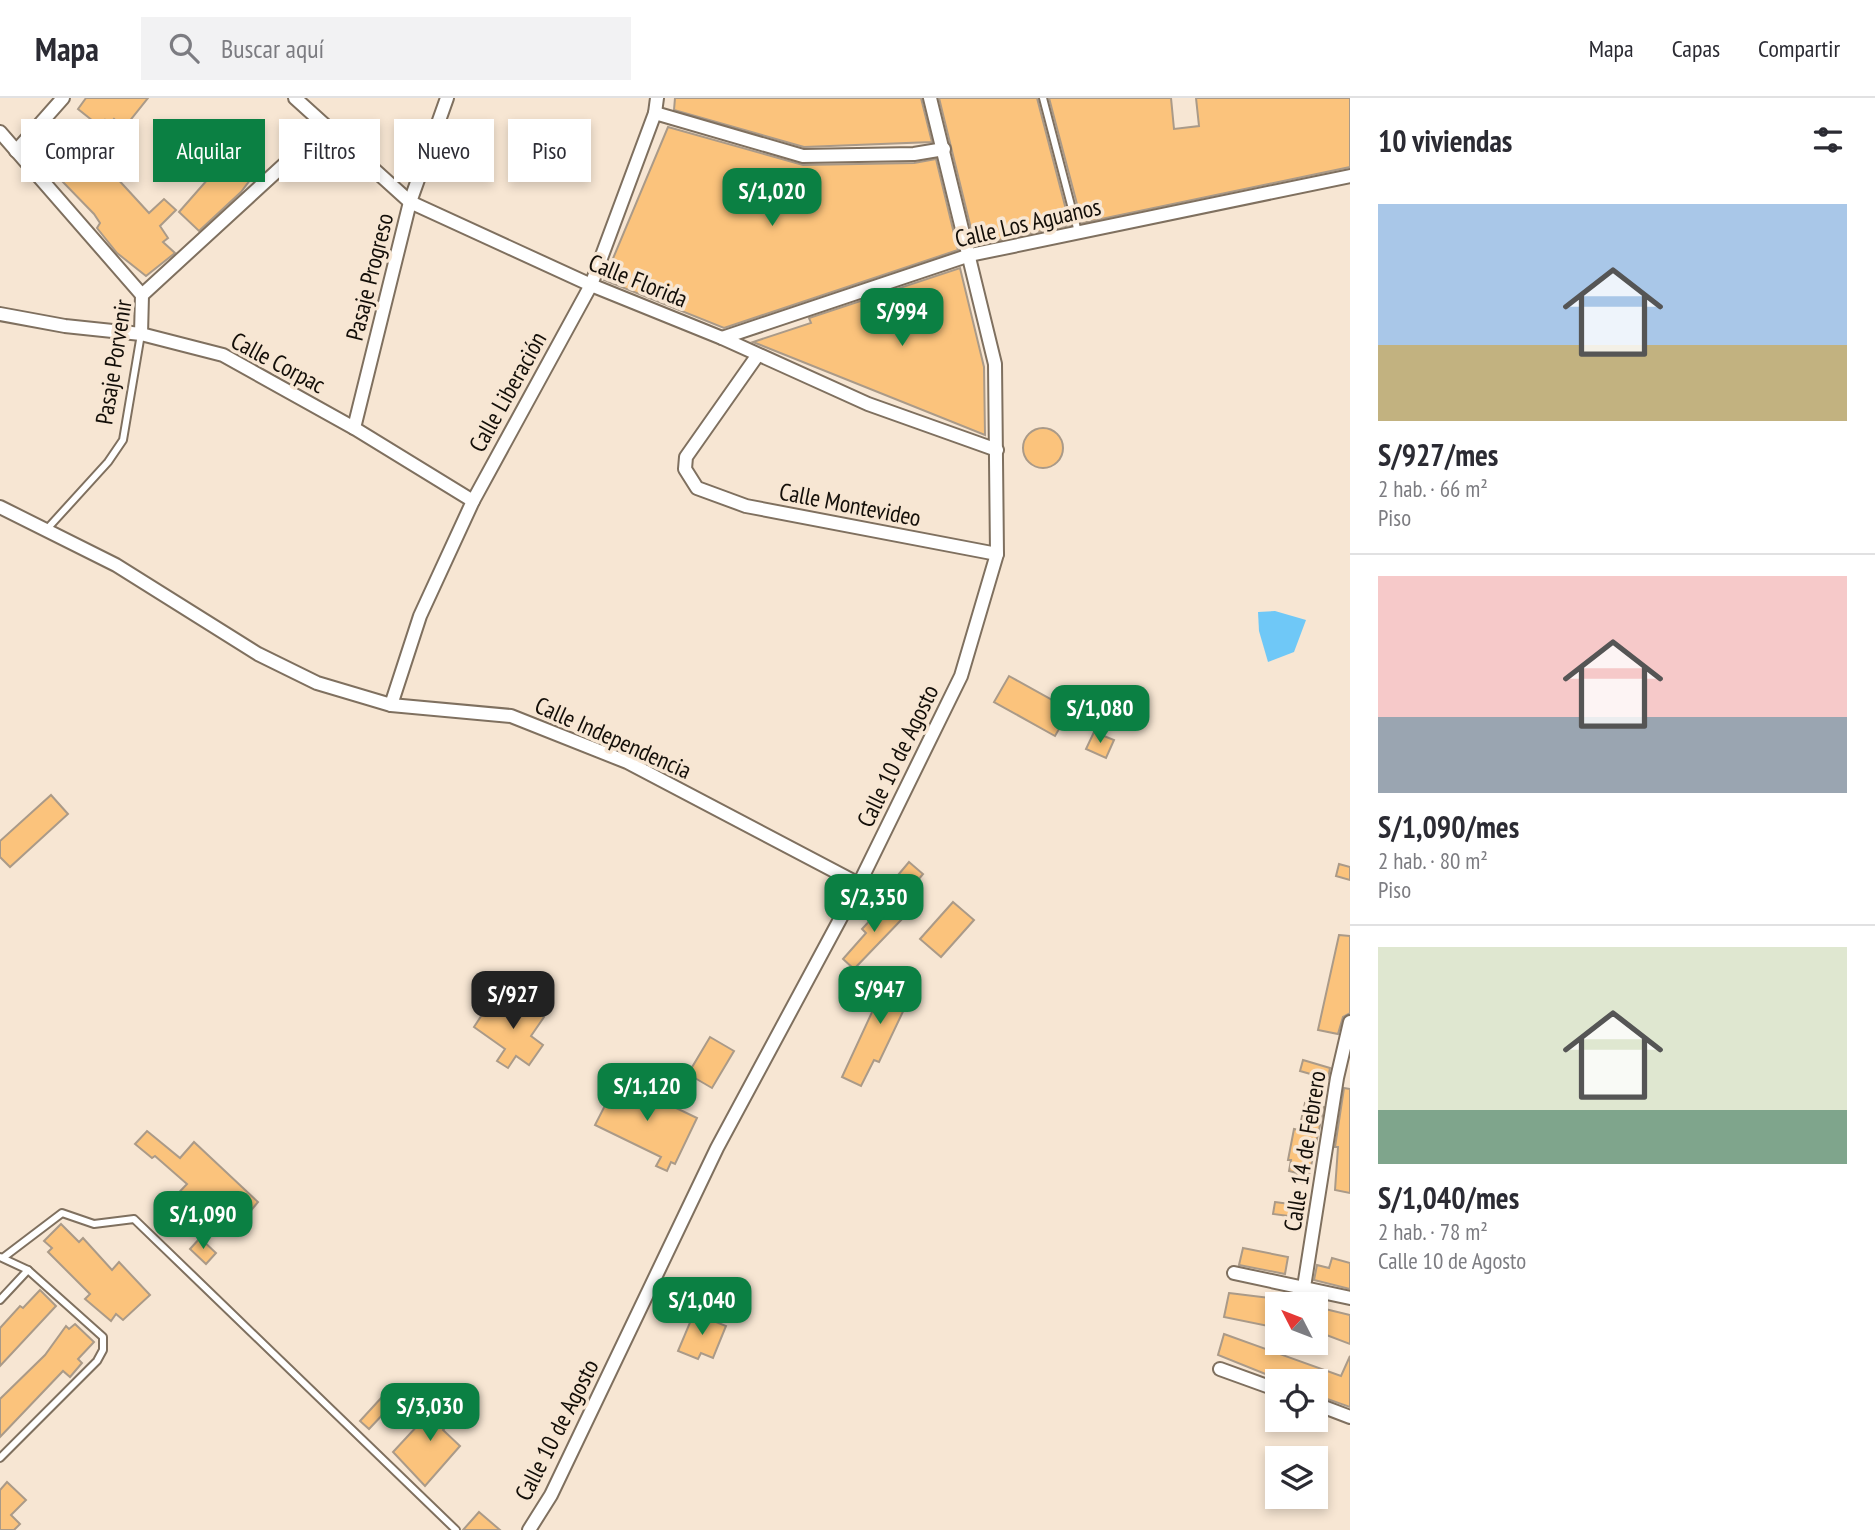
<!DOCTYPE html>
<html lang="es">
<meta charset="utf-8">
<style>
body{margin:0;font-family:"PT Sans Narrow",sans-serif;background:#f2f2f3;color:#2b2b33;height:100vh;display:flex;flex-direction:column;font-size:26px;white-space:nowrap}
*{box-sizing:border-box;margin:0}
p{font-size:23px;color:#7c7c81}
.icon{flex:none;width:38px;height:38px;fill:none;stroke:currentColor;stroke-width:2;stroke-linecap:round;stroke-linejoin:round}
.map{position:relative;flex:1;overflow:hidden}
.drawer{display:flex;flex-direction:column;background:#fff;width:525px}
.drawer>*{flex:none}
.top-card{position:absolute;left:21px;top:21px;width:665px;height:63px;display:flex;gap:14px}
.needle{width:46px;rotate:312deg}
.controls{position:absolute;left:1265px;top:1194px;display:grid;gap:14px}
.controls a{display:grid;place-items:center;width:63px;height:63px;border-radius:0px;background:#fff;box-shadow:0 4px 10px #0003;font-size:35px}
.price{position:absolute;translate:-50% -60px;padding:0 16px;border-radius:14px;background:#0b8043;color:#fff;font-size:23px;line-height:46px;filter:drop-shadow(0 2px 4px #0008)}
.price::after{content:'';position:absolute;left:50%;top:42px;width:21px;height:16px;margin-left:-10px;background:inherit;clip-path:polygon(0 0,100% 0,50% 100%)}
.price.on{background:#222;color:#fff}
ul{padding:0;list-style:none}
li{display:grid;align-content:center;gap:14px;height:371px;padding:0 28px}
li+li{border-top:2px solid #e1e1e2}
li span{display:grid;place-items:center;height:217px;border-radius:0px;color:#555}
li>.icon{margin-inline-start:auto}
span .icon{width:126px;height:126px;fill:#fffc;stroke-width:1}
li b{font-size:30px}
h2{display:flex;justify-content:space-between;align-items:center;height:84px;padding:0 28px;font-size:30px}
.chip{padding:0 24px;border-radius:0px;background:#fff;box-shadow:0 4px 10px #0003;font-size:24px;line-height:63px}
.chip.on{background:#0b8043;color:#fff}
header{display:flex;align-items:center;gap:42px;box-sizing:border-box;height:98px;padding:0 35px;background:#fff;border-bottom:2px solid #e1e1e2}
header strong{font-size:33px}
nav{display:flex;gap:38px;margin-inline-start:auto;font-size:24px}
.search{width:490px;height:63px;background:#f2f2f3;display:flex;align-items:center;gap:18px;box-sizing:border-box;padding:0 24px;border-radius:0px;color:#7c7c81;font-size:26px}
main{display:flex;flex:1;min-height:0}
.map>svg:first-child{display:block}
.water{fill:#6fc8f7}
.building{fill:#fbc37c;stroke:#aa9a88;stroke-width:2}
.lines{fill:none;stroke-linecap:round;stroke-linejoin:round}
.lane-casing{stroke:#7f705f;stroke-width:10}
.street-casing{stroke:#7f705f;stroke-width:16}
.lane{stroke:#fff;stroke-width:6}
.street{stroke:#fff;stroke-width:12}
.labels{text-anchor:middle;stroke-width:7;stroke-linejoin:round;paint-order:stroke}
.street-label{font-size:24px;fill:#130e08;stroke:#f7e6d3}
</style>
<header>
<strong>Mapa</strong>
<div class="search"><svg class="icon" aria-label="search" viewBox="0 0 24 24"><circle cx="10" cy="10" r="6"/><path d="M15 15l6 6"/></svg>Buscar aquí</div>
<nav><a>Mapa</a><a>Capas</a><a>Compartir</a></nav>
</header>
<main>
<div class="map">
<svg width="1350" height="1432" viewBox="0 0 1350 1432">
<rect width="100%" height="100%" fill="#f7e6d3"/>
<!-- water -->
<polygon class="water" points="1275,513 1306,522 1294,554 1268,564 1259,533 1258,514"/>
<!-- building -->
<g class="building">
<polygon points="86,0 148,0 124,30 114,21 109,27 105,22 88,48 105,63 103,65 149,115 164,101 176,112 160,128 168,140 163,144 175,155 146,178 117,155 97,130 100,125 94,116 56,77 42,55 61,35 71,44 93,23 78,11"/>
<polygon points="675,0 921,0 932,44 804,49 674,12"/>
<polygon points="939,0 1037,0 1070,127 975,147"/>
<polygon points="1049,0 1171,0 1174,31 1199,28 1196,0 1350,0 1350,69 1082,125"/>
<polygon points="668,29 803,67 914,65 936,61 958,152 724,230 604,182"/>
<polygon points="230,56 253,78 241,94 199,133 179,114"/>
<polygon points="960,170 984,269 985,337 753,244 811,225 809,220"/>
<circle cx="1043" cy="350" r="20"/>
<polygon points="1009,578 1070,612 1055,638 994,604"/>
<polygon points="1094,634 1114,642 1106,660 1086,651"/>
<polygon points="51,697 68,716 10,769 0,759 0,743"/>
<polygon points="909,764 923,776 902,801 888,789"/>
<polygon points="1339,766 1350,769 1350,782 1336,778"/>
<polygon points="887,804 904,819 854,871 843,861 866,835 862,831"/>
<polygon points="953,804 974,822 941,859 920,841"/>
<polygon points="1339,837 1350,838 1350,915 1343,919 1338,936 1318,932"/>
<polygon points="892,871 918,882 879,964 874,962 861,988 842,979"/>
<polygon points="512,897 544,919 531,938 543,947 529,967 516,958 508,970 497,963 505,951 474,929 487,909 498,917"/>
<polygon points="710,939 734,953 712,990 688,976"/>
<polygon points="1303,962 1330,970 1328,981 1300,973"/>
<polygon points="618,982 697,1020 675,1066 671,1064 667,1073 656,1068 661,1059 595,1027"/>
<polygon points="1344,990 1350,991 1350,1095 1335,1092 1338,1049 1335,1049"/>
<polygon points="1305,1005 1324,1009 1307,1086 1295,1084 1297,1075 1289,1073 1291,1062 1288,1062 1294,1031 1299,1032"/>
<polygon points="147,1033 180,1060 194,1044 258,1104 239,1127 206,1098 186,1122 168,1106 187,1086 155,1058 152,1060 135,1046"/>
<polygon points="1275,1104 1305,1108 1304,1120 1273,1116"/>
<polygon points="61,1126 79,1144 83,1140 112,1172 119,1164 150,1197 123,1222 116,1216 111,1223 85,1201 90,1196 48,1154 52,1150 44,1143"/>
<polygon points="200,1140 216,1155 206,1166 190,1151"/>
<polygon points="1243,1150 1288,1159 1285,1176 1239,1167"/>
<polygon points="1332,1160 1350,1165 1350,1191 1314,1182 1317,1167 1329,1170"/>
<polygon points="40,1192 56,1208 0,1268 0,1230 20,1208 23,1210"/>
<polygon points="1229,1195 1278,1201 1278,1230 1224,1219"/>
<polygon points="1321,1210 1350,1217 1350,1246 1316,1233"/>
<polygon points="694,1215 726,1228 713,1260 701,1255 698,1261 678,1253"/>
<polygon points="75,1226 94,1244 78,1261 82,1265 70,1279 63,1273 0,1339 0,1301 45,1257 66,1228 69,1231"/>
<polygon points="1224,1236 1341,1278 1350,1258 1350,1309 1316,1297 1316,1283 1283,1283 1218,1257"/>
<polygon points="393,1287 402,1296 369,1331 360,1323"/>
<polygon points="445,1298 461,1312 443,1332 460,1348 425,1388 393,1354"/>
<polygon points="7,1384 26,1402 11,1417 20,1426 14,1432 0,1432 0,1392"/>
<polygon points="479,1414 500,1432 463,1432"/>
</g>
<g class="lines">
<defs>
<g id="lane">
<polyline points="1043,0 1078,134"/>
<polyline points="47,431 108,364 123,342 141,236"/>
<polyline points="0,1159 28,1172 103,1239 103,1252 97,1263 0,1360"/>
<polyline points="4,1159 62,1115 94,1126 134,1121 456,1432"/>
<polyline points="0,1202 28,1172"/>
</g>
<g id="street">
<polyline points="295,0 410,104 591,187 722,240 868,306 997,352"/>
<polyline points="655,15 803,58 914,56 944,51"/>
<polyline points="0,34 142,197"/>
<polyline points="16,53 63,0"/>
<polyline points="0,216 65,228 141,236 223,257 354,330 473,403"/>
<polyline points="141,236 142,197 325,29"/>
<polyline points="722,240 970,157 1350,78"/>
<polyline points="757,258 686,359 685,371 697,390 746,408 997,456"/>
<polyline points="354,330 410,104 447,0"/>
<polyline points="0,409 116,467 258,556 317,585 391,607 511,618 627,664 859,786"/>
<polyline points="391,607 420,518 473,403 591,187 655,15 657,0"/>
<polyline points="1234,1175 1350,1200"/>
<polyline points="1304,1189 1337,980 1350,924"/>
<polyline points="1220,1271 1278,1292"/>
<polyline points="1316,1306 1350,1319"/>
<polyline points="529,1432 551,1397 717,1050 859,786 961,578 997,456 995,266 930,0"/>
</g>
</defs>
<!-- lane casing -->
<use href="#lane" class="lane-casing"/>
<!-- street casing -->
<use href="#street" class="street-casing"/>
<!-- lane -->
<use href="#lane" class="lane"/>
<!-- street -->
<use href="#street" class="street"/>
</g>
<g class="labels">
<!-- street labels -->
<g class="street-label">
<text transform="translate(1028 125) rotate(-13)" y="8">Calle Los Aguanos</text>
<text transform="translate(370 179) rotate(-76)" y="8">Pasaje Progreso</text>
<text transform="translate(638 183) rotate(22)" y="8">Calle Florida</text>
<text transform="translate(114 264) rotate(-81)" y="8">Pasaje Porvenir</text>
<text transform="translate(278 265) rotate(28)" y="8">Calle Corpac</text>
<text transform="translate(508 294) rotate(-61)" y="8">Calle Liberación</text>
<text transform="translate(850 407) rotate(11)" y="8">Calle Montevideo</text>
<text transform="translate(613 640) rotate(24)" y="8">Calle Independencia</text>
<text transform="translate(898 658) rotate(-64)" y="8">Calle 10 de Agosto</text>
<text transform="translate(1305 1053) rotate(-81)" y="8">Calle 14 de Febrero</text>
<text transform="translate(557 1332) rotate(-63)" y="8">Calle 10 de Agosto</text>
</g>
</g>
</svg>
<div class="controls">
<a><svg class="needle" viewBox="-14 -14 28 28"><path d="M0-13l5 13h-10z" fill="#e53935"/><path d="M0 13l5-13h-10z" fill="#7c7c81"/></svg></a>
<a><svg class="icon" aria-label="locate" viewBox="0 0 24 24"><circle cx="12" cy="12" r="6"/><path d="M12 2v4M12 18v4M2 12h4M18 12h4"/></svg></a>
<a><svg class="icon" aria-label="layers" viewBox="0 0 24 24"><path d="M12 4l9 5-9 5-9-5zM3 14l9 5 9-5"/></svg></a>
</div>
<b class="price" style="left:772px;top:130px">S/1,020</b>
<b class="price" style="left:902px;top:250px">S/994</b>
<b class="price" style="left:1100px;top:647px">S/1,080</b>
<b class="price" style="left:874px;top:836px">S/2,350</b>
<b class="price" style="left:880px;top:928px">S/947</b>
<b class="price on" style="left:513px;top:933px">S/927</b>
<b class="price" style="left:647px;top:1025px">S/1,120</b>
<b class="price" style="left:203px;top:1153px">S/1,090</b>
<b class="price" style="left:702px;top:1239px">S/1,040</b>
<b class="price" style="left:430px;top:1345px">S/3,030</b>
<div class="top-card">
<a class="chip">Comprar</a>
<a class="chip on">Alquilar</a>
<a class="chip">Filtros</a>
<a class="chip">Nuevo</a>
<a class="chip">Piso</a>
</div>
</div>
<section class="drawer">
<h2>10 viviendas<svg class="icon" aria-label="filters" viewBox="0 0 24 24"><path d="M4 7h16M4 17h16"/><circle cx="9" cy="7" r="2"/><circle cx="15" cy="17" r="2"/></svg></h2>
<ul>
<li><span style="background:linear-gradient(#a9c7e8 65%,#c2b280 0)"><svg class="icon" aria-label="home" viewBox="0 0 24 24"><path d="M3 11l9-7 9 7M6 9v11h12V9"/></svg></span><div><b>S/927/mes</b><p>2 hab. · 66 m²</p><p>Piso</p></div></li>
<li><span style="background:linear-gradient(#f6c9c9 65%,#9aa5b1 0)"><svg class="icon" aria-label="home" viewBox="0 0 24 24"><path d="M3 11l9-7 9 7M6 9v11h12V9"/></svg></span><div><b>S/1,090/mes</b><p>2 hab. · 80 m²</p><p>Piso</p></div></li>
<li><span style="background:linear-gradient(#dfe7d0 75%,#7fa58c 0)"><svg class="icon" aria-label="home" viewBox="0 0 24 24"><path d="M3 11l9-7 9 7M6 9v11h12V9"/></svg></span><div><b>S/1,040/mes</b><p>2 hab. · 78 m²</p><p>Calle 10 de Agosto</p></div></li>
</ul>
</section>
</main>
